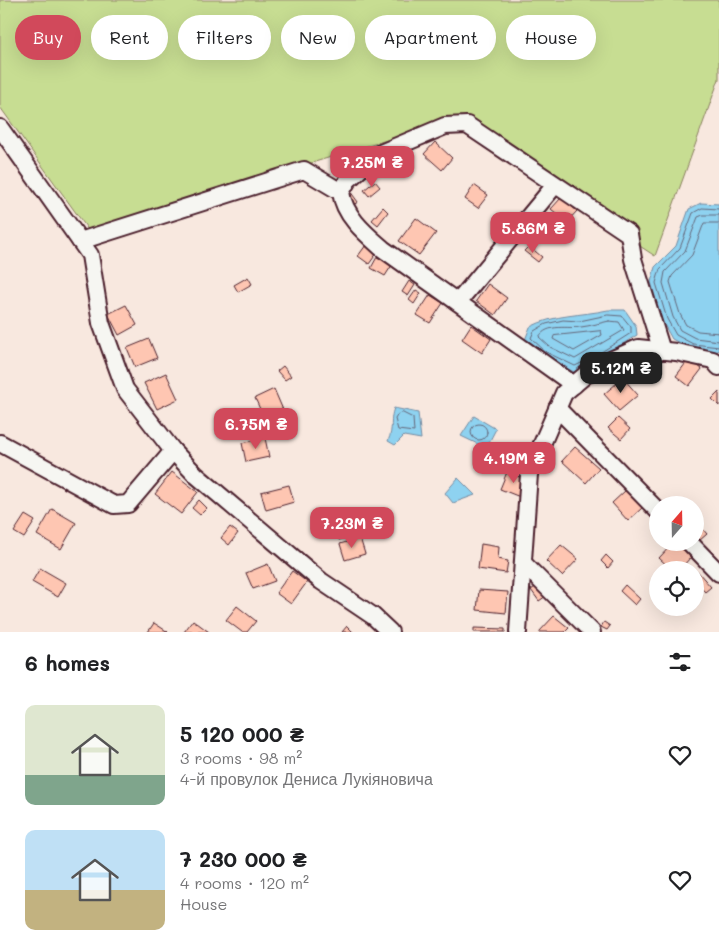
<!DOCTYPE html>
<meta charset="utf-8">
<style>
body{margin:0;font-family:Mali,sans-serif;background:#f2f2f2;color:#202124;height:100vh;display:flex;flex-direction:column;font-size:19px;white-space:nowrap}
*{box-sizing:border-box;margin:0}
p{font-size:16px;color:#757577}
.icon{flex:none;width:28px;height:28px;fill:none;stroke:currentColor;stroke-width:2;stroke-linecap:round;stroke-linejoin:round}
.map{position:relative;height:632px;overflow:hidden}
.details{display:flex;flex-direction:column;background:#fff;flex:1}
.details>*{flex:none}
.top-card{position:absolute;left:15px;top:15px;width:690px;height:45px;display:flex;gap:10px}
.needle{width:32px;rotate:20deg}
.controls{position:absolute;left:649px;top:496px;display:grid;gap:10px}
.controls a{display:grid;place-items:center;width:55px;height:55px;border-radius:50%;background:#fff;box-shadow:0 5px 20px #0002;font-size:25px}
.price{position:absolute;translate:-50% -42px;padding:0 11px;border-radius:10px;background:#d1495b;color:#fff;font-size:16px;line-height:32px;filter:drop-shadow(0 1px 2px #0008)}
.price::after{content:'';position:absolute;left:50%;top:30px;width:15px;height:11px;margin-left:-8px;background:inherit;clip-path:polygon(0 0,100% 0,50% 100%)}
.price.on{background:#222;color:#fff}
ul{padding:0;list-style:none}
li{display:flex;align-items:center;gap:15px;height:125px;padding:0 25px}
li span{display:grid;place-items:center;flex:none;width:140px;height:100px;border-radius:10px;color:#555}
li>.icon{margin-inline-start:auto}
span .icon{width:60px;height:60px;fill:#fffc;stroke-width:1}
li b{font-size:21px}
h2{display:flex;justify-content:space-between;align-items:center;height:60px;padding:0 25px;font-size:21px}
.tag{padding:0 18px;border-radius:22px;background:#fff;box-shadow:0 5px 20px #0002;font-size:18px;line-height:45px}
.tag.on{background:#d1495b;color:#fff}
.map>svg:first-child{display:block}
.green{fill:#c7dd92;stroke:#887e5e}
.water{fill:#8ed2f0;stroke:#738aa1}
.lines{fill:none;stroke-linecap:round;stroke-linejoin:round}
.shore{stroke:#65677a;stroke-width:1}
.building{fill:#fec6b2;stroke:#4a1f2b}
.minor-casing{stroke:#4a1f2b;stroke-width:20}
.minor{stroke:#f6f6f2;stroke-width:16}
</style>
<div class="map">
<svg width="719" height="632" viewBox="0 0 719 632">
<rect width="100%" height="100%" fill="#f8e8df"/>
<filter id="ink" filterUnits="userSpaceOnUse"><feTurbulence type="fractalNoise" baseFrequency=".02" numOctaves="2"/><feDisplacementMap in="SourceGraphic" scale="10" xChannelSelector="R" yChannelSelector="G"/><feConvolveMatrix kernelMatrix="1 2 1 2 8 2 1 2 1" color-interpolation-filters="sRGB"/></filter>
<g filter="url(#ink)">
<!-- green -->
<polygon class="green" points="0,0 719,0 719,79 655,256 449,121 89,231 0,107"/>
<!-- water -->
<g class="water">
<polygon points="701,203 719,204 719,350 715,353 691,349 672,339 662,321 651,282 655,267 676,246 689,209"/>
<path d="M608,310H625L636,326L637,335L594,362L574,372L543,357L525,340L530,327C555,314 580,316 608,310Z"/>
<path d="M394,408L418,413L421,439L404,436L395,445L388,441C394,428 389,421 394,408Z"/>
<polygon points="474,416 496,429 486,448 461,436"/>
<polygon points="458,478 475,495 453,503 445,493"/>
</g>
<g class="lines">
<!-- shore -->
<g class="shore">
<polyline points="719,209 702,208 693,213 680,248 660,269 656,283 667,319 676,335 693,344 719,347"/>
<polyline points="719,215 703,215 698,217 685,251 665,272 663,283 673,317 680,330 695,338 719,341"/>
<polyline points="719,223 704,223 692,255 672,276 670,282 680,314 686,325 698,331 719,333"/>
<polygon points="608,315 622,316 631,327 631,333 592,358 575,366 546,352 531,338 534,331 546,324 563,320 579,321"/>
<path d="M609,321L619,322L624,330L575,359L550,347L539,337C547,323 568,329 581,327C590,326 600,323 609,321Z"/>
<polygon points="601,331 602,335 574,351 553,339 554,336"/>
<polygon points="403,413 413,418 414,432 398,430 395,419 398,414"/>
<circle cx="479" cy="432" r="8"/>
</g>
</g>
<!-- building -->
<g class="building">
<polygon points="435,142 452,158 442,170 424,154"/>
<polygon points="375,181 380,187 369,196 364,190"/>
<polygon points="474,185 488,195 478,208 465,199"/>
<polygon points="350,191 358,202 350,207 343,197"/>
<polygon points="561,198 577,211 567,222 551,209"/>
<polygon points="383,207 388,212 378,225 372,220"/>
<polygon points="416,218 436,233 419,255 399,241"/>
<polygon points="366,245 377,253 369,264 358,256"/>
<polygon points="529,246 542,257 538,262 524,251"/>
<polygon points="377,257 392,265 385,276 371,268"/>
<polygon points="248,277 252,284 238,292 234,285"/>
<polygon points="409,281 415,285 408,296 402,292"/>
<polygon points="488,284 507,298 495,315 476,301"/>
<polygon points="416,290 421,293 414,304 409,300"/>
<polygon points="430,295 443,303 430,323 417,315"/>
<polygon points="126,305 137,325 119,335 108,314"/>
<polygon points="471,325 491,339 482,353 462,339"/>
<polygon points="149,339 157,358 135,367 127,348"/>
<polygon points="689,359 702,369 689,386 676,376"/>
<polygon points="283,366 291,376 285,380 277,371"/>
<polygon points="609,366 619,366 619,379 608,379"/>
<polygon points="166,373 178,399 157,409 144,383"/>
<polygon points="623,378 638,395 619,411 604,394"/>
<polygon points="274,389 283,410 264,418 255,398"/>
<polygon points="719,392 719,406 712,399"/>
<polygon points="618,418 630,429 621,439 608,428"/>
<polygon points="265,438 269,457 246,462 242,443"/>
<polygon points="575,447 599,468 586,483 562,461"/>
<polygon points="172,472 198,492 181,514 155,494"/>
<polygon points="507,472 527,480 520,497 500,489"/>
<polygon points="289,485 294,502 266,510 261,492"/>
<polygon points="626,490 643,507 628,521 612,503"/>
<polygon points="199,500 207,508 200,515 192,508"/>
<polygon points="52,509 76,523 61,549 37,535"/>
<polygon points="25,515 35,521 24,538 14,532"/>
<polygon points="352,517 358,534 339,540 333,523"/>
<polygon points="695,520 707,534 699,541 695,537"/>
<polygon points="230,527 238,533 229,545 221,538"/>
<polygon points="360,538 365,554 345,560 340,544"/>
<polygon points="674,542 692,556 679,570 672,570 659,558"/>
<polygon points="481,544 499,547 498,559 508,561 506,573 478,569"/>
<polygon points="561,545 578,559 562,576 546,561"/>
<polygon points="606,555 613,562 608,568 601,561"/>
<polygon points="268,564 275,581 253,589 246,573"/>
<polygon points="40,568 66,583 58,597 32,582"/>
<polygon points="292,571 307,582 291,604 276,593"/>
<polygon points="698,572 711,587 705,592 695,581 695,574"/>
<polygon points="538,585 546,596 539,601 531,590"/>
<polygon points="625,585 640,599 635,605 620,591"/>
<polygon points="479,590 508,592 506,613 477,610"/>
<polygon points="237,606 256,621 247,632 242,632 226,620"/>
<polygon points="554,616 569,628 565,632 539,632"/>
<polygon points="193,620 209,632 184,632"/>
<polygon points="604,622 610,626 607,630 601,627"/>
<polygon points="154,623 168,632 148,632"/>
<polygon points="347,626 353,632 342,632"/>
<polygon points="474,628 505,629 505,632 474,632"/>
</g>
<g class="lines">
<defs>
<g id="minor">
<polyline points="0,128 90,255 101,323 125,389 173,451 196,475 321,581 373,616 390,632"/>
<polyline points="80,241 304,170 341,192"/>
<polyline points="458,302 555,185"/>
<path d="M574,385L383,249C366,234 344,216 341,192L348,180L376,155L445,126L467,125L629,234L633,259L662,351"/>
<polyline points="557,408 658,511"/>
<polyline points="0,443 114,505 128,504 173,451"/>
<polyline points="689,542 719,573"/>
<polyline points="523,563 592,632"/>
<polyline points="518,632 529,474 564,393 595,367 638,348 676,352 713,360 719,367"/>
</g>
</defs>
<!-- minor casing -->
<use href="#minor" class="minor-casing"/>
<!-- minor -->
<use href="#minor" class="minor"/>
</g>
</g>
</svg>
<div class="controls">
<a><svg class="needle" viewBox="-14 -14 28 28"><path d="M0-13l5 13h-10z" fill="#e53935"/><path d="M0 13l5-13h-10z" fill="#757577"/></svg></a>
<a><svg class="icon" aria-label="locate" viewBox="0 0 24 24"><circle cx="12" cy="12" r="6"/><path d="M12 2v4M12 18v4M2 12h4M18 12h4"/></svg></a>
</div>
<b class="price" style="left:372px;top:188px">7.25M ₴</b>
<b class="price" style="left:533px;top:254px">5.86M ₴</b>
<b class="price on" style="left:621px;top:394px">5.12M ₴</b>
<b class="price" style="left:256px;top:450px">6.75M ₴</b>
<b class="price" style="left:514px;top:484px">4.19M ₴</b>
<b class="price" style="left:352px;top:549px">7.23M ₴</b>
<div class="top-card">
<a class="tag on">Buy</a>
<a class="tag">Rent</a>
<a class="tag">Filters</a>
<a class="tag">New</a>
<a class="tag">Apartment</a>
<a class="tag">House</a>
</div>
</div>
<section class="details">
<h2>6 homes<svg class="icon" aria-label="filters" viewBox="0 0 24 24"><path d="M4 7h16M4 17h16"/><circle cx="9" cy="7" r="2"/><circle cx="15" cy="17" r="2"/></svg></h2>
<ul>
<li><span style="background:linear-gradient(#dfe7d0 70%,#7fa58c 0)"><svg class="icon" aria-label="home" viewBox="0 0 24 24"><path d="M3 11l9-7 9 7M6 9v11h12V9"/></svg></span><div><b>5 120 000 ₴</b><p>3 rooms · 98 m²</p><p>4-й провулок Дениса Лукіяновича</p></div><svg class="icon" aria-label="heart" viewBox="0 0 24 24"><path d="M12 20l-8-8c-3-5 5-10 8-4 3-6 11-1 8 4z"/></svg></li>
<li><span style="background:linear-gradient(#bfe0f5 60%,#c2b280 0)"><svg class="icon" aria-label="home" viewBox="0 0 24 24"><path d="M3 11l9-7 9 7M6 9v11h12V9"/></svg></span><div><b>7 230 000 ₴</b><p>4 rooms · 120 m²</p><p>House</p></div><svg class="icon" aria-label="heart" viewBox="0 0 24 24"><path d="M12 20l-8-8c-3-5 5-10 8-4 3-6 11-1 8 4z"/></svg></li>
</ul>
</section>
